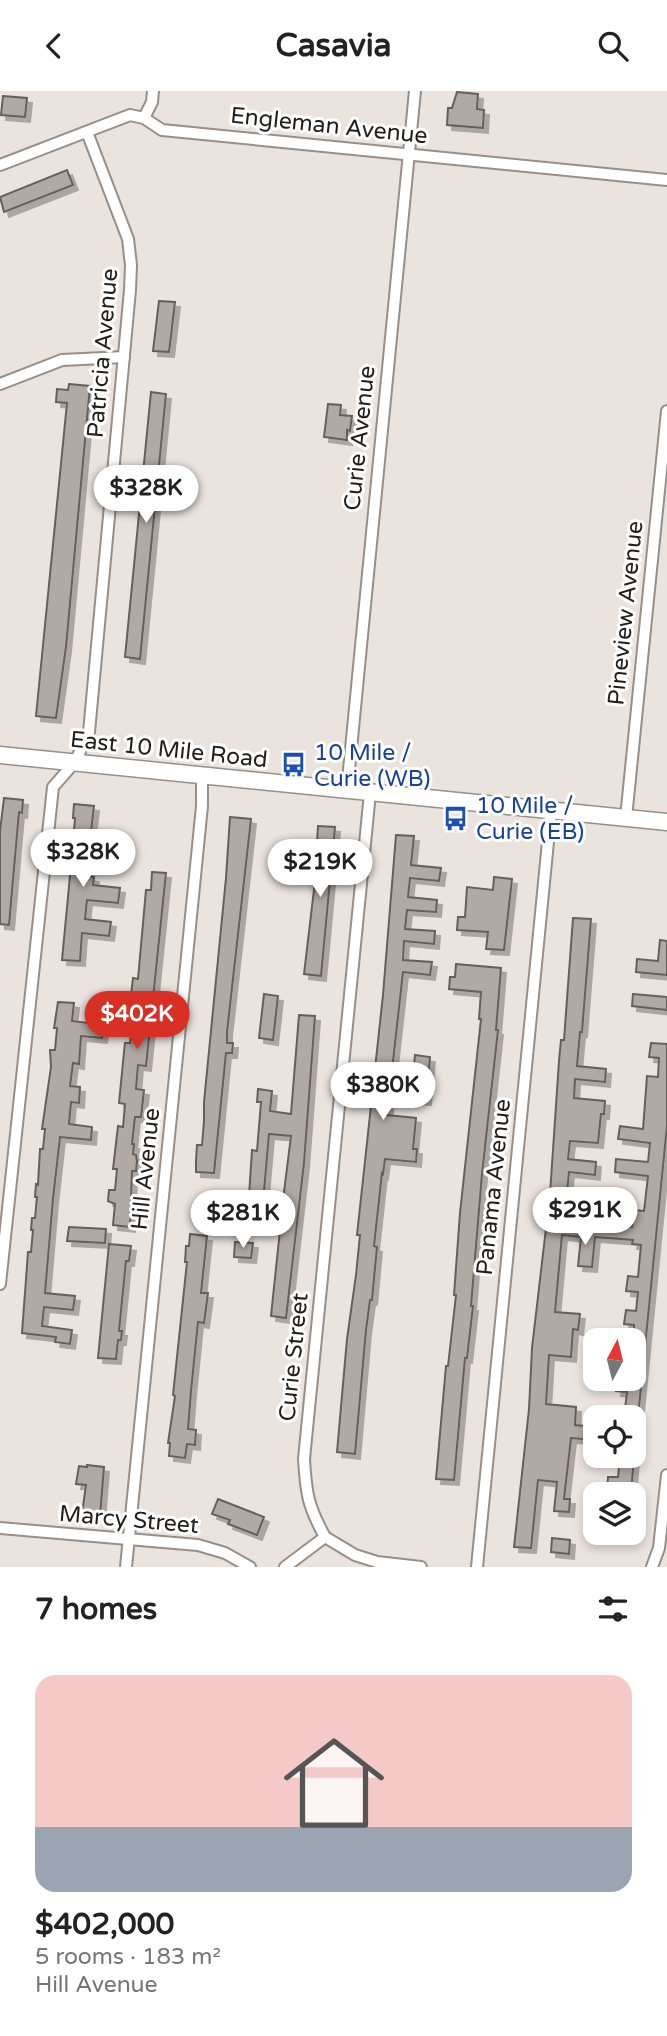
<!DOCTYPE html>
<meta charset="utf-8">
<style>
body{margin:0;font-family:"Varela Round",sans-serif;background:#f2f2f2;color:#222;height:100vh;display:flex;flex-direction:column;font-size:26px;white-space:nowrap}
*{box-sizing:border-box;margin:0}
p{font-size:23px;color:#767676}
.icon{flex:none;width:38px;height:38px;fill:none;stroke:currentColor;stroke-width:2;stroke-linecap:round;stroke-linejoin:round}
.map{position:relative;height:1476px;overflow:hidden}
.panel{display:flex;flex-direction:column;background:#fff;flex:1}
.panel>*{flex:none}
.needle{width:46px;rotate:7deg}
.tools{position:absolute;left:583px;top:1237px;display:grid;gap:14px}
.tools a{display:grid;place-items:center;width:63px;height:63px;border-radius:14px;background:#fff;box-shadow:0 4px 10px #0003;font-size:35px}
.price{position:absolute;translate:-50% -60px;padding:0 16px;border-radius:24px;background:#fff;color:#222;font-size:23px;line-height:46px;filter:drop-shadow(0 2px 4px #0008)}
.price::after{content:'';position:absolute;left:50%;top:42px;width:21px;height:16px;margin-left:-10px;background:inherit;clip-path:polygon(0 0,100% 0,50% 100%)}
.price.active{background:#d93025;color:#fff}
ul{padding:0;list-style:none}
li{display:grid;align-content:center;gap:14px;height:371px;padding:0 35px}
li span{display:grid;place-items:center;height:217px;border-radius:21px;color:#555}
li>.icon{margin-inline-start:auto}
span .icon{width:126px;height:126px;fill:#fffc;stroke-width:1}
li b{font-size:30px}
h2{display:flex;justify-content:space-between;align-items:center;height:84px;padding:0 35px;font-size:30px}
header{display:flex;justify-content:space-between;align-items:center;height:91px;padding:0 35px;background:#fff;font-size:32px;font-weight:800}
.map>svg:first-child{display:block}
.building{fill:#b1aaa4;stroke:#66605b;stroke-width:2;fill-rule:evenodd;filter:url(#shadow)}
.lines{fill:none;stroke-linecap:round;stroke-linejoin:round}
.street-casing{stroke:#968f8a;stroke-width:14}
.secondary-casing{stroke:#968f8a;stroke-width:19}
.street{stroke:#fff;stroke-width:10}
.secondary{stroke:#fff;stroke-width:16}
.labels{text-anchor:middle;stroke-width:6;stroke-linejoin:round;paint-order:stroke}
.street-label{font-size:23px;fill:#211e1c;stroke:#fff}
.transit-label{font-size:23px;fill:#164399;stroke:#fff;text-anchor:start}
</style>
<header><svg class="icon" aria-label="back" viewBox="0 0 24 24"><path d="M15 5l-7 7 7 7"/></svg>Casavia<svg class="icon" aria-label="search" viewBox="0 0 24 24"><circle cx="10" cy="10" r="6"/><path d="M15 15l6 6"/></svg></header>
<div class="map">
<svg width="667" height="1476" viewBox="0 0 667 1476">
<defs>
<filter id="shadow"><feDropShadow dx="5" dy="5" stdDeviation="0" flood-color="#0004"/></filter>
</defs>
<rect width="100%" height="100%" fill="#ebe3de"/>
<!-- building -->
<g class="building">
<polygon points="457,1 478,3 477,18 484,19 483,37 447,34 448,17 452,17"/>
<polygon points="3,5 27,7 25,26 1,24"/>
<polygon points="67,79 73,94 4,121 0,106"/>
<polygon points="159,210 175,211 169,261 153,260"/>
<polygon points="69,293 90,295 66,556 56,627 36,625 67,312 56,311 57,298 68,299"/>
<polygon points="151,301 166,303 140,568 125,566"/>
<polygon points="328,313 341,314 340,324 352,325 350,340 347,339 347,349 324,346"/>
<polygon points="4,707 23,709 22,722 19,721 9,834 0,833 0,740"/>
<polygon points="74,713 94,715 86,785 94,786 93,794 120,797 118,812 87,809 85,828 111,831 109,845 82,842 80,870 62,869 72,764 69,764 70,751 73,751 75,727 73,727"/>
<polygon points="230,726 251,728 227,941 227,952 233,952 232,962 226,962 214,1082 196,1081 196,1069 197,1054 202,1054 204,1030 204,1011 226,787"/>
<polygon points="318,735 335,736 321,885 304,883 315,790 309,789 309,767 316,768"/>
<polygon points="396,744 414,745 411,774 441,777 439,790 410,787 408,806 437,809 436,821 407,819 405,838 435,840 434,853 404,850 403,869 432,871 430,884 403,881 387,1024 416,1027 413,1058 417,1058 416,1071 385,1068 383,1083 382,1082 374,1155 377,1156 372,1209 370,1209 366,1239 355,1363 337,1361 347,1248 356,1184 360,1144 357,1144 383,904"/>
<polygon points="152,781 166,782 146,975 138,974 136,998 144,999 141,1026 135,1026 132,1053 134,1053 133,1063 136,1064 137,1070 136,1080 132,1080 130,1136 113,1134 115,1113 108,1110 109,1099 115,1099 117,1078 113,1078 118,1035 123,1036 125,1013 119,1012 124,961 125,952 130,952 136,908 135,905 131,904 133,887 138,888 146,799 151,799"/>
<polygon points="494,786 512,788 504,859 486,858 488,841 457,839 458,826 465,826 467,796 493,799"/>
<polygon points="573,827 591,828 582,941 580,941 577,975 606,978 605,991 575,988 574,1007 605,1010 604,1023 601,1023 598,1052 570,1050 568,1068 596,1071 595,1084 569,1081 564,1131 632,1136 634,1119 644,1120 648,1085 615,1081 616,1068 648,1071 650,1052 618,1048 620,1035 643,1038 647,985 658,986 659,967 649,966 651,952 667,953 667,1035 638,1326 624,1326 627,1301 616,1300 618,1288 634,1288 634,1234 624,1233 626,1219 636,1220 638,1201 626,1200 628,1185 638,1186 641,1154 632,1153 633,1149 595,1146 592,1176 578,1175 581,1146 562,1144 555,1221 580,1223 578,1239 573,1238 571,1266 549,1264 546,1313 576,1316 575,1334 595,1336 595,1349 571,1347 564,1408 570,1408 569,1421 554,1420 557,1391 538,1389 531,1457 514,1456 529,1318 532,1257 550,1103 559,970 561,949 564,949"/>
<polygon points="660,849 667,850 667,884 636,881 637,868 658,870"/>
<polygon points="456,873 501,877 496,939 498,939 482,1083 471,1215 473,1215 467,1267 465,1267 454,1389 436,1388 446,1275 448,1275 456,1204 454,1204 460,1122 481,928 479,928 481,901 449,898 450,886 455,886"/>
<polygon points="264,903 278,905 273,949 259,947"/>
<polygon points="633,903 667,906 667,919 632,915"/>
<polygon points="58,911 74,912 72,930 104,934 102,947 81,945 79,973 73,972 70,995 80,996 79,1012 71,1011 69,1033 92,1036 91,1049 60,1046 53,1108 45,1202 75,1205 73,1219 44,1216 42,1235 72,1239 70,1253 55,1251 56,1246 22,1242 28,1161 31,1161 33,1139 31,1139 32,1127 35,1127 37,1106 35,1106 36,1093 38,1094 40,1058 43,1058 45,1038 42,1038 51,976 50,959 55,959 57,937 54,937"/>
<path d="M299,924L315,925L304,1072L286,1227L271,1225L280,1139L249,1135L252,1105H249L252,1059L257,1060L261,1011H257L258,998L272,1000L270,1020L291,1023ZM269,1043L291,1045L281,1125L262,1123Z"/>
<polygon points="415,964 430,966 426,1009 411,1008"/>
<polygon points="69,1136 106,1138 105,1152 67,1150"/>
<polygon points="190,1143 207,1145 201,1202 208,1202 204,1232 198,1231 191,1300 188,1338 196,1339 195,1354 187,1353 185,1367 169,1365 170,1352 168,1352 175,1305 173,1304 187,1171 185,1171 186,1155 189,1155"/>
<polygon points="235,1151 253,1152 251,1167 234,1166"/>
<polygon points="109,1153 131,1155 129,1170 126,1170 119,1240 122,1240 121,1249 118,1249 116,1268 98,1267"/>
<polygon points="620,1365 634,1365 631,1403 607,1400 608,1386 618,1386"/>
<polygon points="87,1374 104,1376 100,1425 82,1423 86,1394 76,1393 79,1375 87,1376"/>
<polygon points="218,1408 264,1426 257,1444 228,1433 230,1429 212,1423"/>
<polygon points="552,1447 570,1449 569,1463 551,1461"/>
</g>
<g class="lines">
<defs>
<g id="street">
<polyline points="144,27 152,11 153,0"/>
<polyline points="0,74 130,24 144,27 162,39 667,89"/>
<polyline points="0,293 62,269 124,266"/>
<polyline points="347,699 415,0"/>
<polyline points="626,727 667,320"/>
<polyline points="0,1193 53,696 75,671 89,641 130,199 131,174 128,148 87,41"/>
<polyline points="0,1437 198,1454 225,1462 250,1476"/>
<path d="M325,1446C308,1415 306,1403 304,1368L370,702"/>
<polyline points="325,1446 355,1464 377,1471 421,1476"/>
<polyline points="126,1476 202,715 202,684"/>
<polyline points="285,1476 325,1446"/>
<polyline points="477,1476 551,720"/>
<polyline points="652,1476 659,1457 667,1384"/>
</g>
<polyline id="secondary" points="0,664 667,731"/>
</defs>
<!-- street casing -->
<use href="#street" class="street-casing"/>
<!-- secondary casing -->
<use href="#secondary" class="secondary-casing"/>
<!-- street -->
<use href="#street" class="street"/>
<!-- secondary -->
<use href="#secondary" class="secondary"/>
</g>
<!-- icons -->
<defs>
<symbol id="bus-bare" viewBox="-9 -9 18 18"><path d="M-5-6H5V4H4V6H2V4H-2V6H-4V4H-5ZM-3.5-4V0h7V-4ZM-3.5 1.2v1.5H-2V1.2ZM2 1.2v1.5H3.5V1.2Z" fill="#1a4fb4" stroke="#fff" stroke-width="2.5" paint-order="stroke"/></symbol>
</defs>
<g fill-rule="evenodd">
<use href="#bus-bare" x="276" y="656" width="35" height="35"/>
<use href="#bus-bare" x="438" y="710" width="35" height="35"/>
</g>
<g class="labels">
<!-- street labels -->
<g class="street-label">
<text transform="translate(329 34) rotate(6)" y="8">Engleman Avenue</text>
<text transform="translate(102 262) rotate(-85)" y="8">Patricia Avenue</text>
<text transform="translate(359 347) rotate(-84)" y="8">Curie Avenue</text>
<text transform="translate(625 522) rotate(-84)" y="8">Pineview Avenue</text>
<text transform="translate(169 658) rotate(6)" y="8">East 10 Mile Road</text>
<text transform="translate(145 1078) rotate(-84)" y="8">Hill Avenue</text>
<text transform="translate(493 1096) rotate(-84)" y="8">Panama Avenue</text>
<text transform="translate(293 1266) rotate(-84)" y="8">Curie Street</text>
<text transform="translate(129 1428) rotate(5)" y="8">Marcy Street</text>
</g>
<!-- transit labels -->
<g class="transit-label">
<text x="314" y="669">10 Mile /<tspan x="314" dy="26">Curie (WB)</tspan></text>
<text x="476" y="722">10 Mile /<tspan x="476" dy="26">Curie (EB)</tspan></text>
</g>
</g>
</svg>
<div class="tools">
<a><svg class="needle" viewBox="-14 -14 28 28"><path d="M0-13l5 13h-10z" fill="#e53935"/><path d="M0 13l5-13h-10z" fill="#767676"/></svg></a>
<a><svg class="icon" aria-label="locate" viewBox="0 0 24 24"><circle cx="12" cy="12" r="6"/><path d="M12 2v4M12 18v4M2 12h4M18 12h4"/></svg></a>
<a><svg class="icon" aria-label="layers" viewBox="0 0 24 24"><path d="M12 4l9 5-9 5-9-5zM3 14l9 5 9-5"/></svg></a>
</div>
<b class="price" style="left:146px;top:434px">$328K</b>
<b class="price" style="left:83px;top:798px">$328K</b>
<b class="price" style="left:320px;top:808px">$219K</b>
<b class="price active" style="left:137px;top:960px">$402K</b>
<b class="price" style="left:383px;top:1031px">$380K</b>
<b class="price" style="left:585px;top:1156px">$291K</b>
<b class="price" style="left:243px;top:1159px">$281K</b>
</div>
<section class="panel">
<h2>7 homes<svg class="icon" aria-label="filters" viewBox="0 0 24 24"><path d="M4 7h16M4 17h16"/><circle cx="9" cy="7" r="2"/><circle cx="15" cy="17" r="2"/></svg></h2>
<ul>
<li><span style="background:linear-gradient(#f6c9c9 70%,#9aa5b1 0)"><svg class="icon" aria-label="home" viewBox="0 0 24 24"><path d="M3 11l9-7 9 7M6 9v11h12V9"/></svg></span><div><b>$402,000</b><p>5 rooms · 183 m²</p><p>Hill Avenue</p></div></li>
</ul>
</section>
